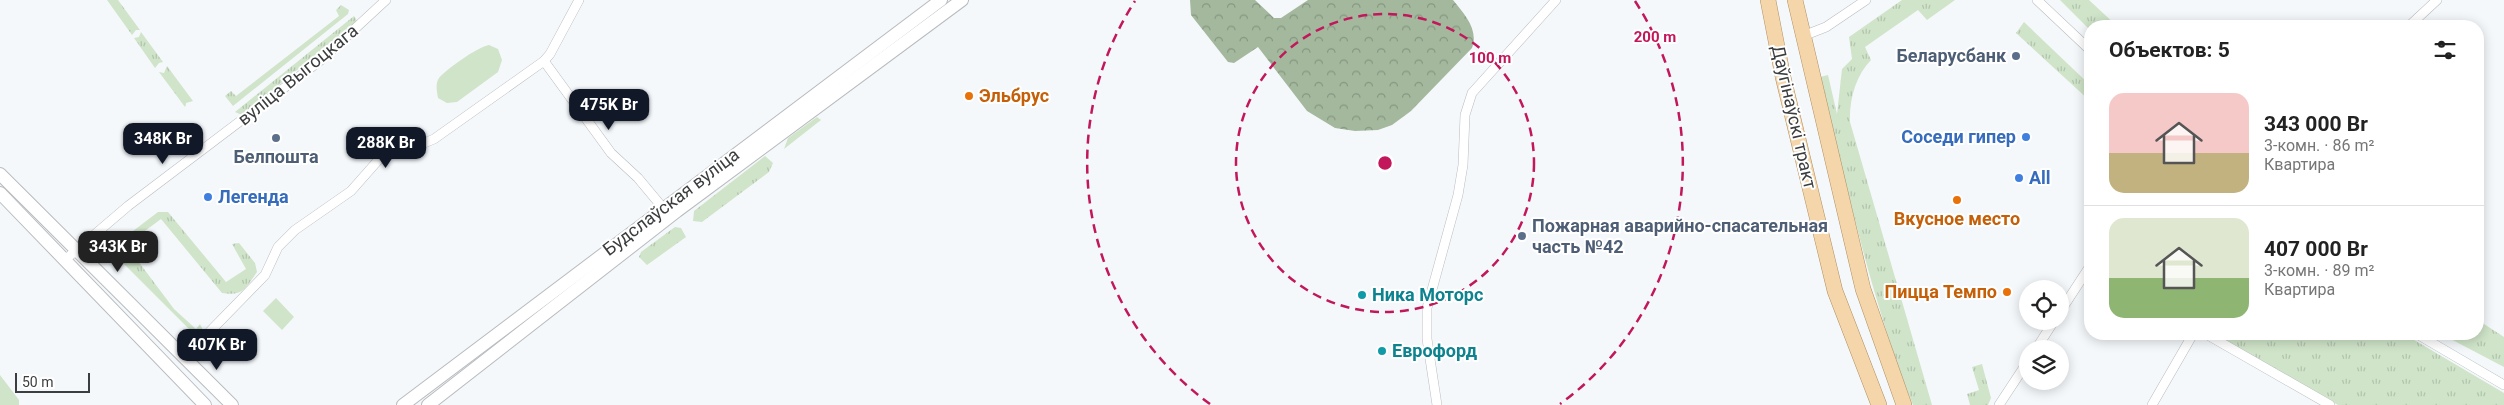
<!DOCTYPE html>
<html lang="ru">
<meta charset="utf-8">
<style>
body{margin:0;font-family:Roboto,sans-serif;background:#f6f6f6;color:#222;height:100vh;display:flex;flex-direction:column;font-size:19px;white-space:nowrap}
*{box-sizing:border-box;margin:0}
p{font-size:16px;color:#767676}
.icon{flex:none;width:28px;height:28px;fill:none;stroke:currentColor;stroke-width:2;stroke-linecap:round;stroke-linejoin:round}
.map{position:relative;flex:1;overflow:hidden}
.side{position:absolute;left:2084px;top:20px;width:400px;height:320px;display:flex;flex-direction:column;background:#fff;border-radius:20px;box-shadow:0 2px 12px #0003}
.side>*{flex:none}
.buttons{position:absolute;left:2019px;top:280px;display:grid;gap:10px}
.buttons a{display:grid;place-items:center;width:50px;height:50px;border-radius:50%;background:#fff;box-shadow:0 2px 12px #0003;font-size:25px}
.scale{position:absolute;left:15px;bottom:12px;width:75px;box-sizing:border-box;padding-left:5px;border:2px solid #3b3d3e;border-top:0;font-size:14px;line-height:18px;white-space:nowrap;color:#3b3d3e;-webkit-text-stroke:4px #fff;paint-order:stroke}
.price{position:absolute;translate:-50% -42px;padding:0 11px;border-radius:10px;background:#111827;color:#fff;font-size:16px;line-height:32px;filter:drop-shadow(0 1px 2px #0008)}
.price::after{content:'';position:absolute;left:50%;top:30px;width:15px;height:11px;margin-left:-8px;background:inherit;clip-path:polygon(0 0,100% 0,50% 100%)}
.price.current{background:#222;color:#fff}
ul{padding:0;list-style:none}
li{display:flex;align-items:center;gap:15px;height:125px;padding:0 25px}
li+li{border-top:1px solid #e0e0e0}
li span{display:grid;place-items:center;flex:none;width:140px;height:100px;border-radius:15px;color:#555}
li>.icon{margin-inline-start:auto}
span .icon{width:60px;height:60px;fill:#fffc;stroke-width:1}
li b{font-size:21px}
h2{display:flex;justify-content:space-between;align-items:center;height:60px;padding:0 25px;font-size:21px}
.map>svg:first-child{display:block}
.grass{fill:url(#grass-tufts)}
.forest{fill:url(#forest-crowns)}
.park{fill:#cfe4c9}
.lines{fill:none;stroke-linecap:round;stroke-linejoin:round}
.street-casing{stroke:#b9bcbf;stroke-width:10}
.secondary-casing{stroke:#b9bcbf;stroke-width:14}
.primary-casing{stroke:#b08f60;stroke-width:16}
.street{stroke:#fff;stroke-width:9}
.secondary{stroke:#fff;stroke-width:12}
.primary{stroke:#f5d6ab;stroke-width:15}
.ring{fill:none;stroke:#c2185b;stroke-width:2.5;stroke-dasharray:9 6}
.service-dot{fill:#5c6f8a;stroke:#fff;stroke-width:2}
.food-dot{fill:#e8710a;stroke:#fff;stroke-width:2}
.shop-dot{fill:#3f7fe0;stroke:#fff;stroke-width:2}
.culture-dot{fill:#0f9aa8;stroke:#fff;stroke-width:2}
.labels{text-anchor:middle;stroke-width:4;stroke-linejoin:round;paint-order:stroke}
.service-label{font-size:18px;font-weight:bold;fill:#4e5e75;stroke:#fff;text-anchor:end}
.street-label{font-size:18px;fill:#3b3d3e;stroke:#fff}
.food-label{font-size:18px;font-weight:bold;fill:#c56008;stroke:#fff;text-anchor:start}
.shop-label{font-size:18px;font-weight:bold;fill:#366cbe;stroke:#fff;text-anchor:start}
.culture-label{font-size:18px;font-weight:bold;fill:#0d838f;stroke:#fff;text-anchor:start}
.centre{fill:#c2185b;stroke:#fff;stroke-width:2.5}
.ring-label{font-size:15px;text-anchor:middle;font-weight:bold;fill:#c2185b;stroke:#fff;stroke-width:4;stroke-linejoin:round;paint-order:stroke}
</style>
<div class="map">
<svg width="2504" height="405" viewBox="0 0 2504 405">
<defs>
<pattern id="grass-tufts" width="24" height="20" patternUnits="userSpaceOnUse" patternTransform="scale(1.25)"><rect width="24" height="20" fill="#cfe4c9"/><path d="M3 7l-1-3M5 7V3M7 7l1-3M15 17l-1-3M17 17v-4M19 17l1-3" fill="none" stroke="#b3c4ae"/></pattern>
<pattern id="forest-crowns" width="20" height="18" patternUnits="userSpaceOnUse" patternTransform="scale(1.25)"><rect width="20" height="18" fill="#a3b89d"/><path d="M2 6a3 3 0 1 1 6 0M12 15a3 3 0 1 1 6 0" fill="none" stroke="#869781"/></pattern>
</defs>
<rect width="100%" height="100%" fill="#f4f8fb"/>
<!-- grass -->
<g class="grass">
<polygon points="107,0 118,0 140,30 136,30 132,35"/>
<path d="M1902,0H1955L1927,20L1918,10L1865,47L1871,60C1856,75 1849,100 1850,122L1932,405H1913C1871,300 1847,187 1820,77L1828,75L1837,114L1842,69L1852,59L1849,37Z"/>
<polygon points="2060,0 2089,0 2117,26 2090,26 2090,30"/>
<polygon points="341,5 349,10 348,14 233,106 225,96 231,91 236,96 339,16 336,10"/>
<polygon points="354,16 357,21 242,115 235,112"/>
<polygon points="2024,22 2090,85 2090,101 2016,33"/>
<polygon points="141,32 163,62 159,63 155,68 134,38 139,37"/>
<polygon points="167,66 193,101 186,103 185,107 159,72 164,73"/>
<polygon points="817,117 821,120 784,149 788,138"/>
<polygon points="765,156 773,163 769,172 702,222 693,221 694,211"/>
<path d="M158,212H168L226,282L246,269L232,244L239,243L255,263L257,272C245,289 243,296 222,293L161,219L126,245L174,309L196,329L200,324L203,330L197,337L112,252V247Z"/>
<polygon points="675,227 681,228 686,237 647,265 639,257 641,252"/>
<polygon points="2478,320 2504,337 2504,367 2441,334 2478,334"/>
<polygon points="2213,334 2404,334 2504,393 2504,405 2338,405"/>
<polygon points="1982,364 1991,398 1988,405 1970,405 1967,394 1979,390 1972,367"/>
</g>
<!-- forest -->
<path class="forest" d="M1190,0H1255L1274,18H1281L1308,0H1453C1464,14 1479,29 1472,48L1411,111L1392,125L1378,130L1355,131L1335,128L1307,111L1258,47L1234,63L1228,62L1191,15Z"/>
<!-- park -->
<g class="park">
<path d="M489,45L498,49L502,60L498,72L457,102L447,103L438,98C437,91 435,84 439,78C448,68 476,48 489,45Z"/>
<polygon points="276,298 294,317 282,330 263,311"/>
<polygon points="0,375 19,400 19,405 0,405"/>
</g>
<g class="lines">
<defs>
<g id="street">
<polyline points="2037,0 2090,50"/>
<polyline points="2409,26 2437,0"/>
<polyline points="1803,36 1826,27 1866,0"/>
<polyline points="544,61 611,153 638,178 663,208"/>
<polyline points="66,259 128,206 321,60 386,0"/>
<polyline points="2060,312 2090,266"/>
<polyline points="2206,334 2330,405"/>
<polyline points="2417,334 2504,385"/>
<polyline points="2036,349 2054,321"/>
<polyline points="184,358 265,275 278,247 295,230 351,191 381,157 390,152 417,146 434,139 544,61 550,54 579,0"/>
<polyline points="1437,405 1427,339 1427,308 1458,195 1463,165 1465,115 1472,93 1556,0"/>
<polyline points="1999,405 2028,361"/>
<polyline points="2152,405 2193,334"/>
</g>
<g id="secondary">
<polyline points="0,174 232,405"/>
<polyline points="0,193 205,405"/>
<polyline points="403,405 941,0"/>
<polyline points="428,405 677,211 962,0"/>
</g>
<g id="primary">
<polyline points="1768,0 1783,77 1835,291 1879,405"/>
<polyline points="1795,0 1863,289 1904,405"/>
</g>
</defs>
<!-- street casing -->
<use href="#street" class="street-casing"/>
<!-- secondary casing -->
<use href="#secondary" class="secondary-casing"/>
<!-- primary casing -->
<use href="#primary" class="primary-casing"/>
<!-- street -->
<use href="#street" class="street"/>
<!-- secondary -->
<use href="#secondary" class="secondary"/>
<!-- primary -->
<use href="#primary" class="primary"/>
</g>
<!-- distance rings -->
<g class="ring">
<circle cx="1385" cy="163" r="149"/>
<path d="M1210 404A298 298 0 0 1 1135 1M1635 1A298 298 0 0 1 1560 404"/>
</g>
<!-- markers -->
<g class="service-dot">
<circle cx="2016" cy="56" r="5"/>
<circle cx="276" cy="138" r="5"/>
<circle cx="1522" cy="236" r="5"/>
</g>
<g class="food-dot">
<circle cx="969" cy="96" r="5"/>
<circle cx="1957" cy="200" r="5"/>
<circle cx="2007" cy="292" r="5"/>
</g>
<g class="shop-dot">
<circle cx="2026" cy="137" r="5"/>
<circle cx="2019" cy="178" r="5"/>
<circle cx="208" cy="197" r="5"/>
</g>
<g class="culture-dot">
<circle cx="1362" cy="295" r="5"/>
<circle cx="1382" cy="351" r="5"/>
</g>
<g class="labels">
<!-- service labels -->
<g class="service-label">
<text x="2006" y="62">Беларусбанк</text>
<text x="276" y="163" text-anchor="middle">Белпошта</text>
<text x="1532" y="232" text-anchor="start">Пожарная аварийно-спасательная<tspan x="1532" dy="21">часть №42</tspan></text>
</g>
<!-- street labels -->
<g class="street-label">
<text transform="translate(298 75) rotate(-39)" y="6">вуліца Выгоцкага</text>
<text transform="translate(1794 117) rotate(77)" y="6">Даўгінаўскі тракт</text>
<text transform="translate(671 202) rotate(-37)" y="6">Будслаўская вуліца</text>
</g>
<!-- food labels -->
<g class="food-label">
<text x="979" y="102">Эльбрус</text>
<text x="1957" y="225" text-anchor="middle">Вкусное место</text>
<text x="1997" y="298" text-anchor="end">Пицца Темпо</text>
</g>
<!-- shop labels -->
<g class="shop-label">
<text x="2016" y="143" text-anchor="end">Соседи гипер</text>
<text x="2029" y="184">All</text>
<text x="218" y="203">Легенда</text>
</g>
<!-- culture labels -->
<g class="culture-label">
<text x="1372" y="301">Ника Моторс</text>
<text x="1392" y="357">Еврофорд</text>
</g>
</g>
<circle cx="1385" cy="163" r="8" class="centre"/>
<g class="ring-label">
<text x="1655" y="42">200 m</text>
<text x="1490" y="63">100 m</text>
</g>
</svg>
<div class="buttons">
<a><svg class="icon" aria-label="locate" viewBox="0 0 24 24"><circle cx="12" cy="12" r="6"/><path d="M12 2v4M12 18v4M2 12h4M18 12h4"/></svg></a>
<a><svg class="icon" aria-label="layers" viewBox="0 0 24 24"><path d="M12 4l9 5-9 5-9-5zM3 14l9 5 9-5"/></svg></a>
</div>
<div class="scale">50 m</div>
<b class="price" style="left:609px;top:131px">475K Br</b>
<b class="price" style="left:163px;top:165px">348K Br</b>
<b class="price" style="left:386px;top:169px">288K Br</b>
<b class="price current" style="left:118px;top:273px">343K Br</b>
<b class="price" style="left:217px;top:371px">407K Br</b>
<section class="side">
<h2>Объектов: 5<svg class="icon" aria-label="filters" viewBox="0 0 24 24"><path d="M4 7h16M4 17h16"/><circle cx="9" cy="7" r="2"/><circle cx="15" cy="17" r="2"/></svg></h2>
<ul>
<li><span style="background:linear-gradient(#f6c9c9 60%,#c2b280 0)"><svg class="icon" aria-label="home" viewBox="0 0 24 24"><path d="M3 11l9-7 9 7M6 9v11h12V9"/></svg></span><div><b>343 000 Br</b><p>3-комн. · 86 m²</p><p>Квартира</p></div></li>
<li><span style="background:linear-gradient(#dfe7d0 60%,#8fb573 0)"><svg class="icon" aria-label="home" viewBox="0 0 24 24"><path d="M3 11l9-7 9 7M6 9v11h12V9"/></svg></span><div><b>407 000 Br</b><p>3-комн. · 89 m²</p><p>Квартира</p></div></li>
</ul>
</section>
</div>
